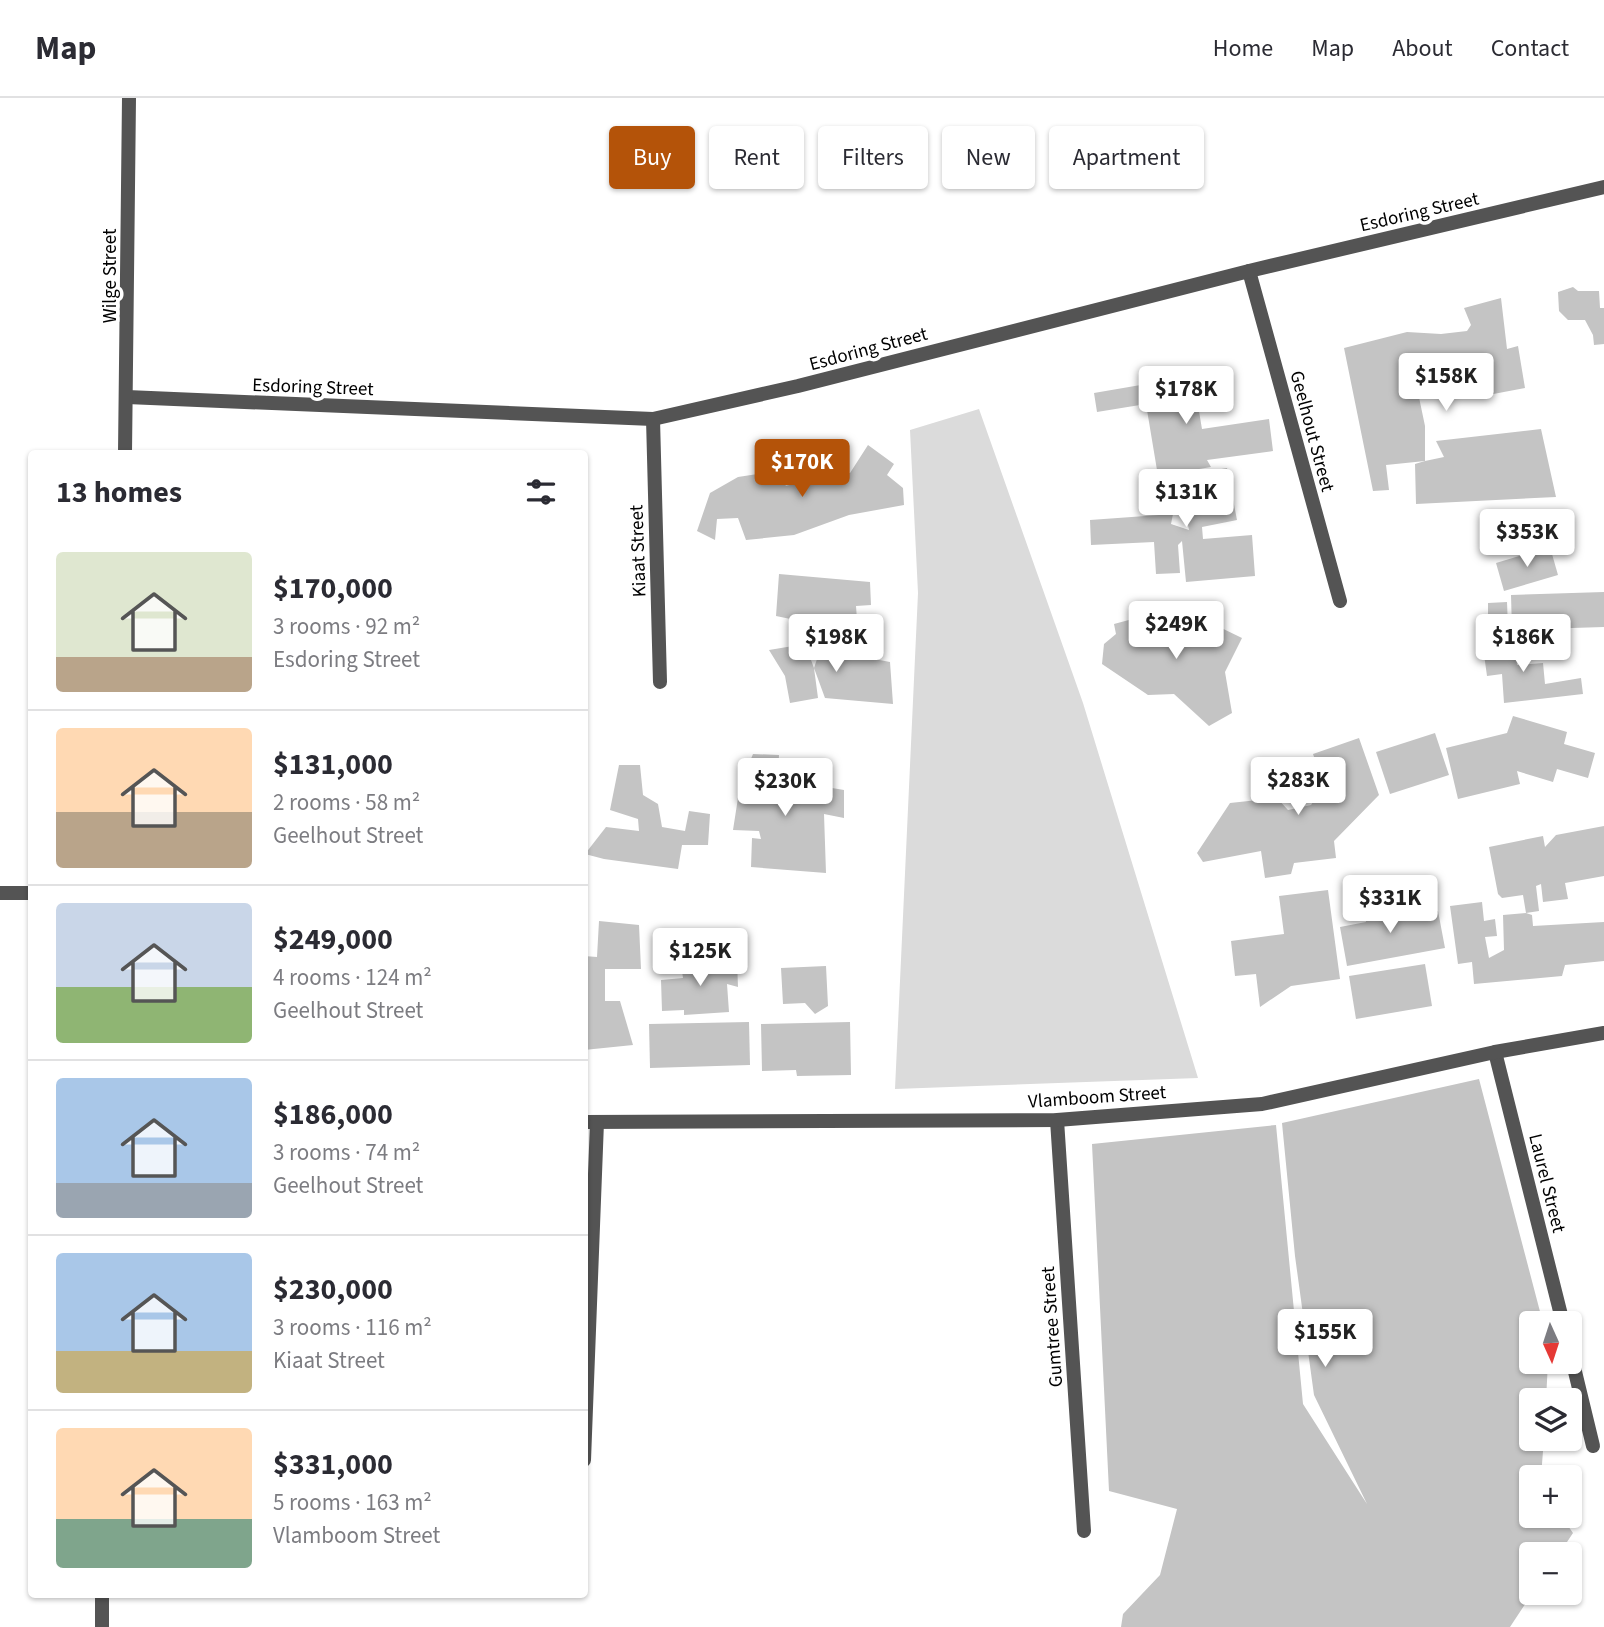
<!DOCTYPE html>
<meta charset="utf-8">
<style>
body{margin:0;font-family:"Source Sans 3",sans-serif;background:#f7f7f7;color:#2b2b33;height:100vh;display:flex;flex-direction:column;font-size:26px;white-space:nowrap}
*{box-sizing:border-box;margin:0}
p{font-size:23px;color:#7c7c81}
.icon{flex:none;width:38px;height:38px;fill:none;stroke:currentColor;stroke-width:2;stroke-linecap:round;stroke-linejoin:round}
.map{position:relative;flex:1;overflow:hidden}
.panel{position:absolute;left:28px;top:352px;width:560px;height:1148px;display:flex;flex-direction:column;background:#fff;border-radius:7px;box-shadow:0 2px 5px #0004}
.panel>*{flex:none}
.top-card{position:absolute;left:609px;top:28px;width:665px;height:63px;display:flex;gap:14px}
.needle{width:46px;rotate:177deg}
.controls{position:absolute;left:1519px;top:1213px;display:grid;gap:14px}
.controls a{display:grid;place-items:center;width:63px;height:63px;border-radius:7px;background:#fff;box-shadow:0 2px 5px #0004;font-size:35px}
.price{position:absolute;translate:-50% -60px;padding:0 16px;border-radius:7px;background:#fff;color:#222;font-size:23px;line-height:46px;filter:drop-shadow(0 2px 4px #0008)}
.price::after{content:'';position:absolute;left:50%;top:42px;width:21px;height:16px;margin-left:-10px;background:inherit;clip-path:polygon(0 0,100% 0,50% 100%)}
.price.selected{background:#b45309;color:#fff}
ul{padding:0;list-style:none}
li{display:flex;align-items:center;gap:21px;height:175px;padding:0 28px}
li+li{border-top:2px solid #e1e1e2}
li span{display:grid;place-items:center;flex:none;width:196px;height:140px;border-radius:7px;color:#555}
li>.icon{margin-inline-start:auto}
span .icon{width:84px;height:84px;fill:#fffc;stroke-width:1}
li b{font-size:30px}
h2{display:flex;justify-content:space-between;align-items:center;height:84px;padding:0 28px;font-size:30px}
.tag{padding:0 24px;border-radius:7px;background:#fff;box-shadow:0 2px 5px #0004;font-size:24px;line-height:63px}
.tag.selected{background:#b45309;color:#fff}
header{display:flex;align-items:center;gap:42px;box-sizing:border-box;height:98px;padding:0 35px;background:#fff;border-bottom:2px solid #e1e1e2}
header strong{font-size:33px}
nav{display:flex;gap:38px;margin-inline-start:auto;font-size:24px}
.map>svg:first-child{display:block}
.green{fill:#dbdbdb}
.building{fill:#c4c4c4}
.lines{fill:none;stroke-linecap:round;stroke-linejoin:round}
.minor{stroke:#545454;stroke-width:14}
.labels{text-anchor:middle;stroke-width:7;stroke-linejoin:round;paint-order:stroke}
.street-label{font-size:19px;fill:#000;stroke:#fff}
</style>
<header>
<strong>Map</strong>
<nav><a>Home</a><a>Map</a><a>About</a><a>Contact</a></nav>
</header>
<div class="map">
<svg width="1604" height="1529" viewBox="0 0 1604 1529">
<rect width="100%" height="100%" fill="#fff"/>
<!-- green -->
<polygon class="green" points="979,311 1083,605 1198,980 895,991 918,495 910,332"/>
<!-- building -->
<g class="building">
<polygon points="1573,189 1578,193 1599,193 1600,210 1604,210 1604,246 1594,247 1593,237 1585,222 1568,222 1559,213 1558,194"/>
<polygon points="1501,200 1507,251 1518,248 1525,290 1467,301 1456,278 1416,285 1425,328 1425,363 1444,359 1436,343 1541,331 1556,399 1416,406 1415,366 1425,363 1386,367 1389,392 1373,393 1344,250 1407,234 1441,236 1467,233 1471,227 1464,210"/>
<polygon points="1193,278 1202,331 1269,321 1273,353 1207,362 1211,369 1158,378 1146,306 1097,314 1094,295"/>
<polygon points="868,347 894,366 887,377 903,390 904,407 849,417 794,437 746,442 738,420 717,421 715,442 697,433 710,395 738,379 777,373 786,388 832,375 850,375"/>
<polygon points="1227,370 1237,422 1202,429 1203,441 1252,437 1255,478 1186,484 1182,443 1178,447 1180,475 1156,476 1154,444 1091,447 1090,422 1173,416 1171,426 1189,432 1185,413 1173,416 1171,408 1151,412 1146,385"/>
<polygon points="1550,449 1558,477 1504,493 1496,465"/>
<polygon points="779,476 870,484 871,507 856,508 858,535 776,518"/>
<polygon points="1604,494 1604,529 1512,532 1511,497"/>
<polygon points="1507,504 1508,529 1488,529 1488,505"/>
<polygon points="1176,508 1242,540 1225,574 1232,615 1209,628 1174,596 1148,597 1102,566 1104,546 1116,536 1114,526 1140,519 1157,529"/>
<polygon points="1514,538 1517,567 1543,565 1545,586 1581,580 1583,596 1504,605 1502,576 1487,578 1482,542"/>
<polygon points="864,542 877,544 874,561 890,564 893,606 825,600 814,570 818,600 790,605 785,578 769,552 805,546 814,570 821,549 828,548 832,563 842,564 847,552 857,551"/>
<polygon points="1513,618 1567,634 1564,646 1595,655 1588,680 1557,671 1553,684 1517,673 1520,686 1458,701 1446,650 1507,635"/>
<polygon points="1435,635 1449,677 1390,696 1376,654"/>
<polygon points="1359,640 1379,697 1334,743 1336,760 1294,765 1291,776 1265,780 1261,753 1203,764 1197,755 1230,705 1277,700 1288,712 1311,707 1324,688 1313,656"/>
<polygon points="753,656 779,657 778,681 754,682 758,689 775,690 778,681 844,692 844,720 824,716 826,775 751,769 752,740 761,741 759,733 733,732 740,687"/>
<polygon points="619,667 640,667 643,697 658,706 662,729 685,733 689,713 710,716 708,747 682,747 678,771 604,761 585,756 606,729 639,733 638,721 610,712"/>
<polygon points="1604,728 1604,778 1565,785 1568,801 1543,804 1541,786 1536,788 1539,813 1526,815 1523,797 1502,800 1498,796 1489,749 1543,738 1545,749 1556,737"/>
<polygon points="1328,792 1340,881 1291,888 1260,909 1256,876 1235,878 1231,843 1284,836 1279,798"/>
<polygon points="1390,800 1394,821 1438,813 1445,850 1347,868 1340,829 1366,824 1363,805"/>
<polygon points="1482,804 1484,823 1495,821 1497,838 1485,839 1489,860 1504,852 1503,817 1526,815 1532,817 1533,828 1604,824 1604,863 1565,867 1562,878 1474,886 1472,864 1458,866 1450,808"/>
<polygon points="599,823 639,827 641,871 605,871 605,903 620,903 633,947 584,952 584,858 597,859"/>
<polygon points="737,863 738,889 727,886 729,914 684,917 684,912 662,913 661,882 683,880 681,866"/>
<polygon points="1425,866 1432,908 1356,921 1349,878"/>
<polygon points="826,868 828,908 815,916 805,905 783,906 781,870"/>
<polygon points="749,924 750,967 650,970 649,926"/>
<polygon points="850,924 851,977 797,978 796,972 762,973 761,926"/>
<polygon points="1479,981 1543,1225 1531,1225 1531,1264 1548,1264 1546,1302 1531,1302 1531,1340 1544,1340 1541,1379 1531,1379 1531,1418 1561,1418 1573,1435 1559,1456 1531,1456 1531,1494 1533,1494 1510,1529 1121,1529 1123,1516 1160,1477 1177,1411 1109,1393 1092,1046 1276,1027 1303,1306 1367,1406 1314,1297 1295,1158 1282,1025"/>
</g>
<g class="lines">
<!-- minor -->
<g class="minor">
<polyline points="1249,173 1340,503"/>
<polyline points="127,299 653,321 798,288 1249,173 1604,89"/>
<polyline points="653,321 660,584"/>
<polyline points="125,355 129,0"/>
<polyline points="0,795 32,795"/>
<polyline points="1495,954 1563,1225"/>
<polyline points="1057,1022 1084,1433"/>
<polyline points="584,1024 1057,1022 1262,1006 1495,954 1604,935"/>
<polyline points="1570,1253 1593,1348"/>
<polyline points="584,1362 597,1024"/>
<polyline points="102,1529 102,1496"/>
</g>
</g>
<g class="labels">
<!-- street labels -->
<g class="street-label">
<text transform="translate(1419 113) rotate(-13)" y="7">Esdoring Street</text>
<text transform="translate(109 178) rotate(-90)" y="7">Wilge Street</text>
<text transform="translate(868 250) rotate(-15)" y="7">Esdoring Street</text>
<text transform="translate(313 288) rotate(2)" y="7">Esdoring Street</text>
<text transform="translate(1313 333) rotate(75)" y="7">Geelhout Street</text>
<text transform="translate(637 453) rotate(-92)" y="7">Kiaat Street</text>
<text transform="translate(1097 998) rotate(-4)" y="7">Vlamboom Street</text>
<text transform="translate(1548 1085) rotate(76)" y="7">Laurel Street</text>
<text transform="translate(1051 1229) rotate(-94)" y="7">Gumtree Street</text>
</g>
</g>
</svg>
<div class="controls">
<a><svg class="needle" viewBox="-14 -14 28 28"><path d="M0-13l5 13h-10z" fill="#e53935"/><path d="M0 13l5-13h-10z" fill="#7c7c81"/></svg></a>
<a><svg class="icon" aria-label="layers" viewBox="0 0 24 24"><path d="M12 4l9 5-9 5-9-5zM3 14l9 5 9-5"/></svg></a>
<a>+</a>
<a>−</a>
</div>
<b class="price" style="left:1446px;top:315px">$158K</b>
<b class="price" style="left:1186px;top:328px">$178K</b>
<b class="price selected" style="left:802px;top:401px">$170K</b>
<b class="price" style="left:1186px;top:431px">$131K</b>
<b class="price" style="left:1527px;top:471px">$353K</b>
<b class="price" style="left:1176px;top:563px">$249K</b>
<b class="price" style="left:836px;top:576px">$198K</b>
<b class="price" style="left:1523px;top:576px">$186K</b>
<b class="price" style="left:1298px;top:719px">$283K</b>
<b class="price" style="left:785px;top:720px">$230K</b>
<b class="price" style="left:1390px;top:837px">$331K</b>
<b class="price" style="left:700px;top:890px">$125K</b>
<b class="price" style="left:1325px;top:1271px">$155K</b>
<div class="top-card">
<a class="tag selected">Buy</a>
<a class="tag">Rent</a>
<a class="tag">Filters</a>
<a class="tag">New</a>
<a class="tag">Apartment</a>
</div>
<section class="panel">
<h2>13 homes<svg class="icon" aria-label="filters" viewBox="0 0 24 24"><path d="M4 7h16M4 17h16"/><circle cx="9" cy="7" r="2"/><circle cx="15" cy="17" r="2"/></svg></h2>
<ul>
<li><span style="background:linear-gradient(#dfe7d0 75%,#b9a48a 0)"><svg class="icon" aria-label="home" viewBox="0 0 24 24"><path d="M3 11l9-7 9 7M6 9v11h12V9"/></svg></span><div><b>$170,000</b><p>3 rooms · 92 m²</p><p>Esdoring Street</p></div></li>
<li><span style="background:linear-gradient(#ffd9b3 60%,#b9a48a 0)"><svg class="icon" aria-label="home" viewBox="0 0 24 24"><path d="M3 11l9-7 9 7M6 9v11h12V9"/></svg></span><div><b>$131,000</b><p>2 rooms · 58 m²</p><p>Geelhout Street</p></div></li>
<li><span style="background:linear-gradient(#c9d6e8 60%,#8fb573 0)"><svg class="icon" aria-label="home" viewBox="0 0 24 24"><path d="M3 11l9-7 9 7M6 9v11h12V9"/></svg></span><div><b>$249,000</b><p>4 rooms · 124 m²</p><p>Geelhout Street</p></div></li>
<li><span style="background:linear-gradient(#a9c7e8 75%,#9aa5b1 0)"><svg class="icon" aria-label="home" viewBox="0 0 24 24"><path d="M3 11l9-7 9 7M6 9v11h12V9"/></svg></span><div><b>$186,000</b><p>3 rooms · 74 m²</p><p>Geelhout Street</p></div></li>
<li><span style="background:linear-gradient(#a9c7e8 70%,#c2b280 0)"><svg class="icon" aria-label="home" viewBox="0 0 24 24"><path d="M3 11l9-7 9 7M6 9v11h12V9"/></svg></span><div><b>$230,000</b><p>3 rooms · 116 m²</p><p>Kiaat Street</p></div></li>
<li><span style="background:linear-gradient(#ffd9b3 65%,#7fa58c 0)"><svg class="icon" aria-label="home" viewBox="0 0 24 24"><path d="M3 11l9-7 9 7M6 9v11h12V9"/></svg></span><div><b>$331,000</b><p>5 rooms · 163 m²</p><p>Vlamboom Street</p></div></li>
</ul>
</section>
</div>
